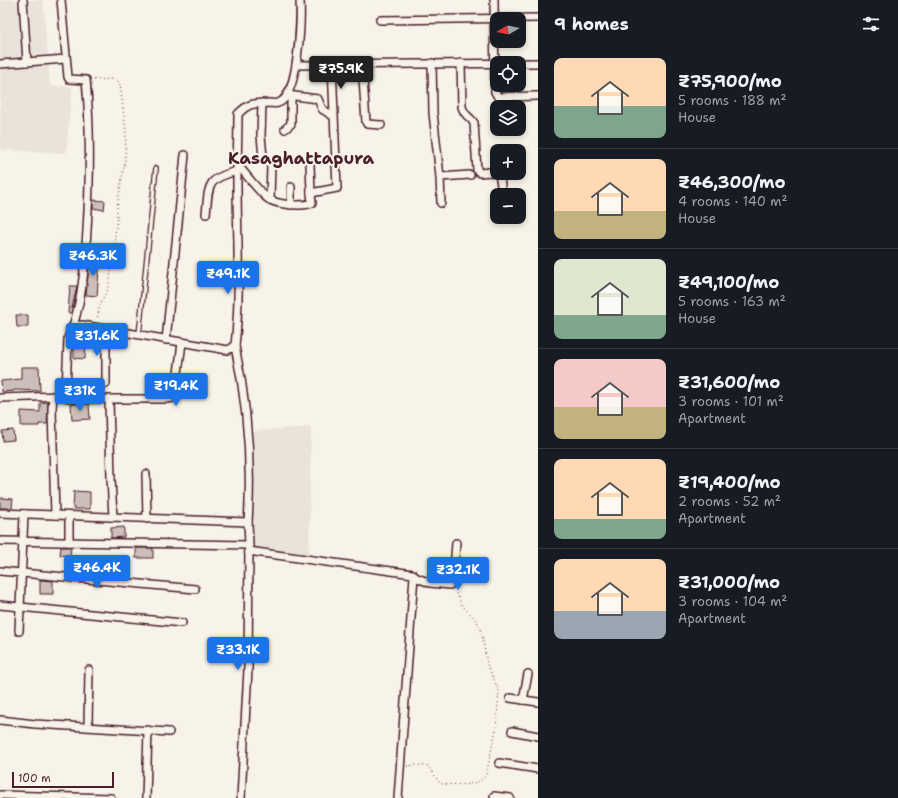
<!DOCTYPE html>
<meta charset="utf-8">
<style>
body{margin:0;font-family:"Shantell Sans",sans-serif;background:#20242c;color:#f1f3f6;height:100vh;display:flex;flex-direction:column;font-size:15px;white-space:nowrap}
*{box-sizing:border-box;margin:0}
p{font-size:13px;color:#9ea1a6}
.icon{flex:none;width:22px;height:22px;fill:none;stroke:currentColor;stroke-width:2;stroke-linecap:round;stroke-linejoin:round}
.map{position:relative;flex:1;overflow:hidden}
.panel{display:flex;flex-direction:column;background:#171b24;width:360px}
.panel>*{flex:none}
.needle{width:26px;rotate:261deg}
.fabs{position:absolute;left:490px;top:12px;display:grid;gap:8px}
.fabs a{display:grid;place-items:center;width:36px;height:36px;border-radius:8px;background:#171b24;box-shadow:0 2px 6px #0003;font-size:20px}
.scale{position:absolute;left:12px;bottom:10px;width:102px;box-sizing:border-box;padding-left:4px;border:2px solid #4a1f2b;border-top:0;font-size:11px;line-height:14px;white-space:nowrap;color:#4a1f2b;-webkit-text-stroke:3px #f7f3e8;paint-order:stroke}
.price{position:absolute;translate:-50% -34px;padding:0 9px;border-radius:4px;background:#1a73e8;color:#fff;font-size:13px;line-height:26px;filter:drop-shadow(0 1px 2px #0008)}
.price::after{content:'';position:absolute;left:50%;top:24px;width:12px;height:9px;margin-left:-6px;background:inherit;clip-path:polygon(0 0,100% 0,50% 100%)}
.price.current{background:#222;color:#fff}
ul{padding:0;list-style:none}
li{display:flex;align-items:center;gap:12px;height:100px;padding:0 16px}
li+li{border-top:1px solid #363941}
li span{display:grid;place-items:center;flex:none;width:112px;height:80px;border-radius:8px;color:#555}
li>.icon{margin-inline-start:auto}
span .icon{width:48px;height:48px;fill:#fffc;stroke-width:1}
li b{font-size:17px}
h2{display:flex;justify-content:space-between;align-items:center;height:48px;padding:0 16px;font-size:17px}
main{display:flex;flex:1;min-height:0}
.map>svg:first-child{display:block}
.built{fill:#eae3da}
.building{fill:#ccbfb9;stroke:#4a1f2b}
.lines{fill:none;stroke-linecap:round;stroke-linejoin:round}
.lane-casing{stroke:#4a1f2b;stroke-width:6}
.street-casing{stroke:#4a1f2b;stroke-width:10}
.path{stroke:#4a1f2b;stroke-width:1;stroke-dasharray:1 3;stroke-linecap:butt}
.lane{stroke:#f7f3e8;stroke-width:3.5}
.street{stroke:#f7f3e8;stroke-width:7}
.labels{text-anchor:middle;stroke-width:4;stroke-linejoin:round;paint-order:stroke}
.quarter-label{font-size:17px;font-weight:bold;fill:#4a1f2b;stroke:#f7f3e8}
</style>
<main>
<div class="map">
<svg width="538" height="798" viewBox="0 0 538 798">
<rect width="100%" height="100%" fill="#f7f3e8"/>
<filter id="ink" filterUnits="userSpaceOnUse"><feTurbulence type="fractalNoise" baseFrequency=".025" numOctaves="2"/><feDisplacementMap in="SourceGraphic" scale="8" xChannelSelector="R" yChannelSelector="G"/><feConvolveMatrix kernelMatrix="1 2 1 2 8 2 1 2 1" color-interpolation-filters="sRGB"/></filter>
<g filter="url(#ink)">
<!-- built -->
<g class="built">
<polygon points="0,0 43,0 50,86 72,87 66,153 0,150"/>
<polygon points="311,427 309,558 253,548 252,431"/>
</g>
<!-- building -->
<g class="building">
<polygon points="93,200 105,201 104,210 93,208"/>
<polygon points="90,257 100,257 97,296 86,295"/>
<polygon points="70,286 77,286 71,313 68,313"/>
<polygon points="16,315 28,315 28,327 17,327"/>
<polygon points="78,330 92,332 92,341 86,340 85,359 74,358 74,343 77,343"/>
<polygon points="21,367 39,367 40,391 14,390 14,391 2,392 1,381 21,379"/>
<polygon points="48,402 47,424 39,424 39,426 21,426 21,411 40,412 40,403"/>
<polygon points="71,404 89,404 90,419 72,420"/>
<polygon points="13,430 14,440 3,441 2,431"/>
<polygon points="74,491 90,492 90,509 73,509"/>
<polygon points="0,498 13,499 12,508 0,508"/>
<polygon points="124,527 124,537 111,538 111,528"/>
<polygon points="61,547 71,547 70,556 60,555"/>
<rect x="136" y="548" width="17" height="10"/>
<polygon points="40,580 53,581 53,594 40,594"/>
</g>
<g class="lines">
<defs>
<polyline id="lane" points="139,335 156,168"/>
<g id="street">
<polyline points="23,0 27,62"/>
<path d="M61,0L68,77L69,79L86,80C91,130 90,180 87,230C85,262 83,295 73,326"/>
<polyline points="494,0 495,92 498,97 538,96"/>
<polyline points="380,20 538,18"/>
<polyline points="432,63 433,113 440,177 470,175"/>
<path d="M461,63L462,107C465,117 470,116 474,123L477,170L480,173L490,172L499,174L501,185"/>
<polyline points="0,64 66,59"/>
<polyline points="362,64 366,122 367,124 381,125"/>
<polyline points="296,65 538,63"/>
<polyline points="287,95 318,99 322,109 333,116"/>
<polyline points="262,103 261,136 263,157 271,165 270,200"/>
<polyline points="285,129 291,124 291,96"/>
<polyline points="310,164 311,193"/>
<path d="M238,165C247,176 256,188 267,198C276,205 301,207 312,203L311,193L337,188L332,65"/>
<polyline points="440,177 441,203"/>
<polyline points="291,187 291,205"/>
<path d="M206,214C209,185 206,179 237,171"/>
<polyline points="106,329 106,384"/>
<polyline points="166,340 185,155"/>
<polyline points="53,396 52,409 55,515"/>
<polyline points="61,396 72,399 167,399 173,398 175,395 182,343"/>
<path d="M0,398L61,396L66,392L68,339L70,332L73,326L82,325L222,349L228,350L235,346C241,291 237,236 237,181C237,159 238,136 238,114C250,102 253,104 269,103C272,103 276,104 278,103C299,98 301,18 300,0"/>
<polyline points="109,400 111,478 113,517"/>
<polyline points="146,474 147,519"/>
<path d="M0,513L248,522C252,463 247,403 235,346"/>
<polyline points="0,541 249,545 248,522"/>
<polyline points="69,542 69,516"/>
<polyline points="248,551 413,574 414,576 398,798"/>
<polyline points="0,571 195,589"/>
<polyline points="415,577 430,583 450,585 453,581 456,543"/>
<polyline points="0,605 182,623"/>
<polyline points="19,631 24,514"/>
<polyline points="510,698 538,702"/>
<polyline points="523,700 528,674"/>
<polyline points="0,720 35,724 169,732"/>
<polyline points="88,726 89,670"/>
<polyline points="512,731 538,736"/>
<polyline points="499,763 538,769"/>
<polyline points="0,795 111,798"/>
<polyline points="494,796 510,798"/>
<polyline points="146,798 148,730"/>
<polyline points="241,798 248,669 249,547"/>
</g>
</defs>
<!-- lane casing -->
<use href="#lane" class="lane-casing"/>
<!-- street casing -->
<use href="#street" class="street-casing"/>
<!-- path -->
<g class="path">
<polyline points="94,80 113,79 118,81 120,85 126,131 125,161 117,206 117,218 110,279 108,289 100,304 97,320"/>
<path d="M407,766L416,765L428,766L439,782L442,784C455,784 478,788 486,775L496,729L499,691L487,664L481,630L477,621L462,605L455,591"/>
</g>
<!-- lane -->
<use href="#lane" class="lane"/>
<!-- street -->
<use href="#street" class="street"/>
</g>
</g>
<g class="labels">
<!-- quarter labels -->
<g class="quarter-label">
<text x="301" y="164">Kasaghattapura</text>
</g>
</g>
</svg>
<div class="fabs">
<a><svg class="needle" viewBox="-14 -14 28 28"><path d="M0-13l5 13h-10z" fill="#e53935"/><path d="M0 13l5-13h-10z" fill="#9ea1a6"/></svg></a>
<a><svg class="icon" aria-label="locate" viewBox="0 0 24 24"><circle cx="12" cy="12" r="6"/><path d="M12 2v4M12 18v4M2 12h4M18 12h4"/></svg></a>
<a><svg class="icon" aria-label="layers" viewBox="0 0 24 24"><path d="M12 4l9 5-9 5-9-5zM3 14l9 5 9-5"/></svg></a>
<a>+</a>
<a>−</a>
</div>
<div class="scale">100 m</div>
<b class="price current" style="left:341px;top:90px">₹75.9K</b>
<b class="price" style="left:93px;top:277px">₹46.3K</b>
<b class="price" style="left:228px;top:295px">₹49.1K</b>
<b class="price" style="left:97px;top:357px">₹31.6K</b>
<b class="price" style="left:176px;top:407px">₹19.4K</b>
<b class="price" style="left:80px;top:412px">₹31K</b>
<b class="price" style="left:97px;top:589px">₹46.4K</b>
<b class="price" style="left:458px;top:591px">₹32.1K</b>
<b class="price" style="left:238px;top:671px">₹33.1K</b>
</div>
<section class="panel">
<h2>9 homes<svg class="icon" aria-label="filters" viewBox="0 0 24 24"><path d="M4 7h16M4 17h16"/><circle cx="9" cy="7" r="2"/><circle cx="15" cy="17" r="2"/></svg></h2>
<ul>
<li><span style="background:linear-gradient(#ffd9b3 60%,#7fa58c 0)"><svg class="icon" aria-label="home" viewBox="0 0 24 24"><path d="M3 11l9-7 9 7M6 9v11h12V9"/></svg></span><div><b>₹75,900/mo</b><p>5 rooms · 188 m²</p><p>House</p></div></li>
<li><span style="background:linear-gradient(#ffd9b3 65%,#c2b280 0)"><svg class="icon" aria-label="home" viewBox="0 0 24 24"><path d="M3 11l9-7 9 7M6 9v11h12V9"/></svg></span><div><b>₹46,300/mo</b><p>4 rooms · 140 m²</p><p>House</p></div></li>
<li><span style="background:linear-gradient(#dfe7d0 70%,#7fa58c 0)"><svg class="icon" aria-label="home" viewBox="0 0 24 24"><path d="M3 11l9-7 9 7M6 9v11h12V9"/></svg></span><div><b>₹49,100/mo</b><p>5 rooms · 163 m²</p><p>House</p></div></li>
<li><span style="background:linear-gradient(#f6c9c9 60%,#c2b280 0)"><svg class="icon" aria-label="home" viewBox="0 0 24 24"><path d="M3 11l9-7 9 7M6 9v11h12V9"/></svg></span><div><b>₹31,600/mo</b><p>3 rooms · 101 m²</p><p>Apartment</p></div></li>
<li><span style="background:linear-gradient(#ffd9b3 75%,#7fa58c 0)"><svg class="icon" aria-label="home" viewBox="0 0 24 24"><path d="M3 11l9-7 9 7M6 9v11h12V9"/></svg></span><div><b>₹19,400/mo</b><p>2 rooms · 52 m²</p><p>Apartment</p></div></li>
<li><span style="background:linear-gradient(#ffd9b3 65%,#9aa5b1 0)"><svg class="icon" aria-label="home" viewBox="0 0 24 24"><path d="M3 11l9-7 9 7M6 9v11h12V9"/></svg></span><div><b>₹31,000/mo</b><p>3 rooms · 104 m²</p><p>Apartment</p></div></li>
</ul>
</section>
</main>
